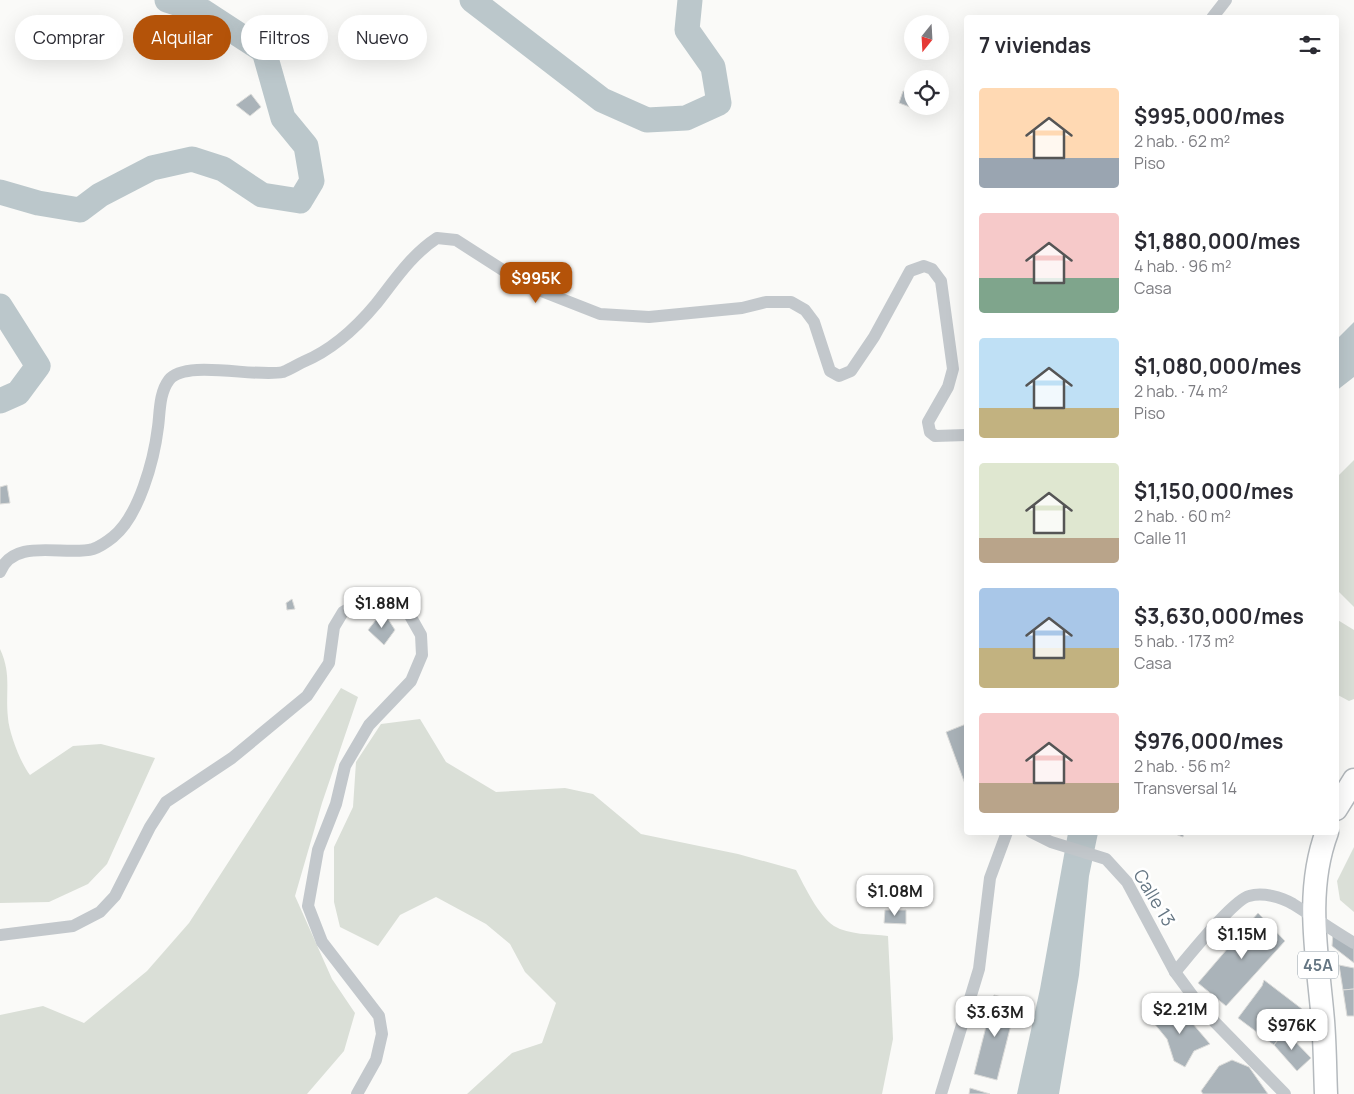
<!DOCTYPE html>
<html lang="es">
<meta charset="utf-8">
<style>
body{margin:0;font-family:Manrope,sans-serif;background:#f7f7f7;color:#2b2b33;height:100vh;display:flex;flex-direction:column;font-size:19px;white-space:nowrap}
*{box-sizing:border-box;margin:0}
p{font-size:16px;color:#7c7c81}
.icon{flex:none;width:28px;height:28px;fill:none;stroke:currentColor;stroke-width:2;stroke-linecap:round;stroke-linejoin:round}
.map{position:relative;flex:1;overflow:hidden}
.panel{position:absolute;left:964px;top:15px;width:375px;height:820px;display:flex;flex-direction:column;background:#fff;border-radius:5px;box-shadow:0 5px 20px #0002}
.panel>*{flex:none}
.top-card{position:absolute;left:15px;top:15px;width:475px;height:45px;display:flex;gap:10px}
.needle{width:32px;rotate:198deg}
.buttons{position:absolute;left:904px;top:15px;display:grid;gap:10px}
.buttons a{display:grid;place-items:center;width:45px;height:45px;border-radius:50%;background:#fff;box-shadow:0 5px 20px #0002;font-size:25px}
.price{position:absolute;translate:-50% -42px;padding:0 11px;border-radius:10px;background:#fff;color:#222;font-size:16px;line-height:32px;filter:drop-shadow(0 1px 2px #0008)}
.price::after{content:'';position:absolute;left:50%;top:30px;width:15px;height:11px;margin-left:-8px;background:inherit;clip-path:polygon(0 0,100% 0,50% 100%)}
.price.active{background:#b45309;color:#fff}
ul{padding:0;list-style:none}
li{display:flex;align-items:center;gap:15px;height:125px;padding:0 15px}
li span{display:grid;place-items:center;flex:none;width:140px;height:100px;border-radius:5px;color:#555}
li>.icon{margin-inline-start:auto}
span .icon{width:60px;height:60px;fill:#fffc;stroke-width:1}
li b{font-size:21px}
h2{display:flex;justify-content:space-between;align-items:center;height:60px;padding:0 15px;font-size:21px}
.chip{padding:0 18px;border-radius:22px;background:#fff;box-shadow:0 5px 20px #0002;font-size:18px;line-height:45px}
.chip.active{background:#b45309;color:#fff}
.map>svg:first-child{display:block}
.green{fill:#dadfd7}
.water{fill:#bbc7cb}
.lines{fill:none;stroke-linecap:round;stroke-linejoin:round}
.river{stroke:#bbc7cb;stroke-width:25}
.building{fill:#aab3b9;stroke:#dcdcda}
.highway-casing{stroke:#b4b9bd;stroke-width:25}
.street{stroke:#c3c8cc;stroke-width:12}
.highway{stroke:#fff;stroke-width:22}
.labels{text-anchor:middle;stroke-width:5;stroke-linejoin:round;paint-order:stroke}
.shield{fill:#fff;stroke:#939fa8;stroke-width:1}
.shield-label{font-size:16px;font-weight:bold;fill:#657683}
.street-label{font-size:18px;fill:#657683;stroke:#fff}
</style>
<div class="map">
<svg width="1354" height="1094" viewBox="0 0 1354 1094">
<rect width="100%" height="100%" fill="#fafaf8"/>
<!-- green -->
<g class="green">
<polygon points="1354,460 1354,607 1336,589 1336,478"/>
<polygon points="1336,619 1354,630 1354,699 1349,701 1336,694"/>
<path d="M0,649C12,675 5,691 8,718C9,733 21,764 30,775L73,746L101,744L155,758L107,864L88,884L49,902L0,903Z"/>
<polygon points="341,688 358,697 322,803 295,896 332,979 355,1013 344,1051 307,1094 0,1094 0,1015 43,1006 84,1023 147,971 189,923"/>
<path d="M420,719L446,762L496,792L565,788L593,794L641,834L738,854L796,870C805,887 818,915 834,926C849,935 871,934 888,936L893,1039L882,1094H467L512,1053L542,1043L556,1003L525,972L510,944L486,924L436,897L400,915L378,946L340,927L334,902V847L353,807L356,762L381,724Z"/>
<polygon points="1354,847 1354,912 1340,900 1337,881"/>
</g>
<!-- water -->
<g class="water">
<polygon points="1354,322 1354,377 1336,391 1336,340"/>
<polygon points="1068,833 1098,833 1089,876 1079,975 1059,1094 1017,1094 1040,989"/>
</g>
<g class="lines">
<!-- river -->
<g class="river">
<polyline points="472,0 602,100 647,120 686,118 719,103 713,67 687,30 690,0"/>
<polyline points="0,192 38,203 80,210 100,195 152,168 192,159 223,169 262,195 300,201 312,181 306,146 283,118 264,51 204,12 167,0"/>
<polyline points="0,306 38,366 18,393 0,401"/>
</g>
</g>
<!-- building -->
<g class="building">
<polygon points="903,91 912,93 910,107 899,103"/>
<polygon points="251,94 261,107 250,116 236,105"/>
<polygon points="7,485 10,503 0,504 0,487"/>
<polygon points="292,599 295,609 287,610 286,603"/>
<polygon points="383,611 395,630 384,645 368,630"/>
<polygon points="966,724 966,783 965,784 946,732"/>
<polygon points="1170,832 1184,832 1183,837"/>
<polygon points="885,910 906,910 906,924 884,923"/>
<polygon points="1258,913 1285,941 1226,1006 1198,983"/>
<polygon points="1333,933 1354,947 1354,963 1332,946"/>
<polygon points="1339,965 1354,968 1354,989 1343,990"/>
<polygon points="1264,980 1302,1009 1274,1045 1238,1018 1262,986"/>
<polygon points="1354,989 1354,1016 1347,1016 1343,990"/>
<polygon points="994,995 1017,1001 997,1080 974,1074"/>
<polygon points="1176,1004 1210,1044 1194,1051 1185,1067 1174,1061 1167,1039 1153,1022"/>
<polygon points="1285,1031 1311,1058 1297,1071 1274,1045"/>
<polygon points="1232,1060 1249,1067 1268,1094 1203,1094 1201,1091 1219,1066"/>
<polygon points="970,1088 990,1094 969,1094"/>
</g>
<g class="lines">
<defs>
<g id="highway">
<polyline points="1336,809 1354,780"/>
<path d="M1326,1094C1325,1070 1325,1046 1323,1021C1318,959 1304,893 1327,832"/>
</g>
</defs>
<!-- highway casing -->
<use href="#highway" class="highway-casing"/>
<!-- street -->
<g class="street">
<polyline points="1212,18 1226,0"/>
<path d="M0,572C14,536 66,557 93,549C99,547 108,541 113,537C139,516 154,460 158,427C160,413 159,393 169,380C185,359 256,378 283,372C289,370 297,365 303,362C332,350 356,328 376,304C395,280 411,255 437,238L456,240L526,285L600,314L649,317L742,308L766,302H791L805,310L814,322L830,371L839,376L851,371L874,337L910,271L924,266L932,269L941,281L953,369L948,387L928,422L930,432L935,436L966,435"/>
<polyline points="1031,832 1051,842 1106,859 1127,882 1175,972 1203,1010 1285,1094"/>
<polyline points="0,935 73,926 100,912 115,896 150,827 166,802 232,758 307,696 329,663 334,627 343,612 359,603 381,600 408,612 421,635 422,655 411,681 369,725 345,766 336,804 318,850 308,906 322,942 379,1016 382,1034 376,1060 357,1094"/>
<path d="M1175,972C1188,957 1233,900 1249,896C1263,892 1281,897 1293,904C1314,917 1333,931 1354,943"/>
<polyline points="941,1094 979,969 990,878 1007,832"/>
</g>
<!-- highway -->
<use href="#highway" class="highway"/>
</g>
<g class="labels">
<!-- shield labels -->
<rect class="shield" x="1298" y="951.5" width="40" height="27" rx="4"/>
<g class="shield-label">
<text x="1318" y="971">45A</text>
</g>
<!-- street labels -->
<g class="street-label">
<text transform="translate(1154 898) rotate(59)" y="6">Calle 13</text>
</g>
</g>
</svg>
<div class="buttons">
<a><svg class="needle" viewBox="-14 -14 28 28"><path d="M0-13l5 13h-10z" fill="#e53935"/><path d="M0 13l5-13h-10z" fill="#7c7c81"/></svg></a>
<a><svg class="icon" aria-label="locate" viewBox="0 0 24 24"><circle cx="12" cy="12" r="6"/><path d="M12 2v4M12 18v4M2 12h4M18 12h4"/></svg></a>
</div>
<b class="price active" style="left:536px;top:304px">$995K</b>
<b class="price" style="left:382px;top:629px">$1.88M</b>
<b class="price" style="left:895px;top:917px">$1.08M</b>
<b class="price" style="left:1242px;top:960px">$1.15M</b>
<b class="price" style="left:1180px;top:1035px">$2.21M</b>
<b class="price" style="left:995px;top:1038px">$3.63M</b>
<b class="price" style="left:1292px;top:1051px">$976K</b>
<div class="top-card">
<a class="chip">Comprar</a>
<a class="chip active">Alquilar</a>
<a class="chip">Filtros</a>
<a class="chip">Nuevo</a>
</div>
<section class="panel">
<h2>7 viviendas<svg class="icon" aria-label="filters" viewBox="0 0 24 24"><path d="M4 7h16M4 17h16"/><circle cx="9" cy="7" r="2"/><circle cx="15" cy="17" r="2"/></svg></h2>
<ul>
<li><span style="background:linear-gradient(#ffd9b3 70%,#9aa5b1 0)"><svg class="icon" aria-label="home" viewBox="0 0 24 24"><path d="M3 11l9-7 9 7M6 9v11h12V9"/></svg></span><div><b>$995,000/mes</b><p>2 hab. · 62 m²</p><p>Piso</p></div></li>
<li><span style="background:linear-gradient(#f6c9c9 65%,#7fa58c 0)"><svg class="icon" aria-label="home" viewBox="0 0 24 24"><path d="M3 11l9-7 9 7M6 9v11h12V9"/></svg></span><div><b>$1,880,000/mes</b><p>4 hab. · 96 m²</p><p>Casa</p></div></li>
<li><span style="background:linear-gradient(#bfe0f5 70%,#c2b280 0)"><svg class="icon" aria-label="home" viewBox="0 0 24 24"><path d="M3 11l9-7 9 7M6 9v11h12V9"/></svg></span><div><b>$1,080,000/mes</b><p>2 hab. · 74 m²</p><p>Piso</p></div></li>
<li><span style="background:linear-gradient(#dfe7d0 75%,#b9a48a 0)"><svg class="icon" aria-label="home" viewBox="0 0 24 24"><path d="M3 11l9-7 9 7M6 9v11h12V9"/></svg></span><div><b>$1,150,000/mes</b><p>2 hab. · 60 m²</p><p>Calle 11</p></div></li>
<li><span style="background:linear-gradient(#a9c7e8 60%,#c2b280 0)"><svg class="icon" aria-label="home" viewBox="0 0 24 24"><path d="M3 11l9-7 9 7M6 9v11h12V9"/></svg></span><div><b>$3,630,000/mes</b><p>5 hab. · 173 m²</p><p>Casa</p></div></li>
<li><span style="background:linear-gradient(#f6c9c9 70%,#b9a48a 0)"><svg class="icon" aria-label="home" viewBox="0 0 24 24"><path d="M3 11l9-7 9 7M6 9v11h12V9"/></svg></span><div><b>$976,000/mes</b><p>2 hab. · 56 m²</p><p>Transversal 14</p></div></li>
</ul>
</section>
</div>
